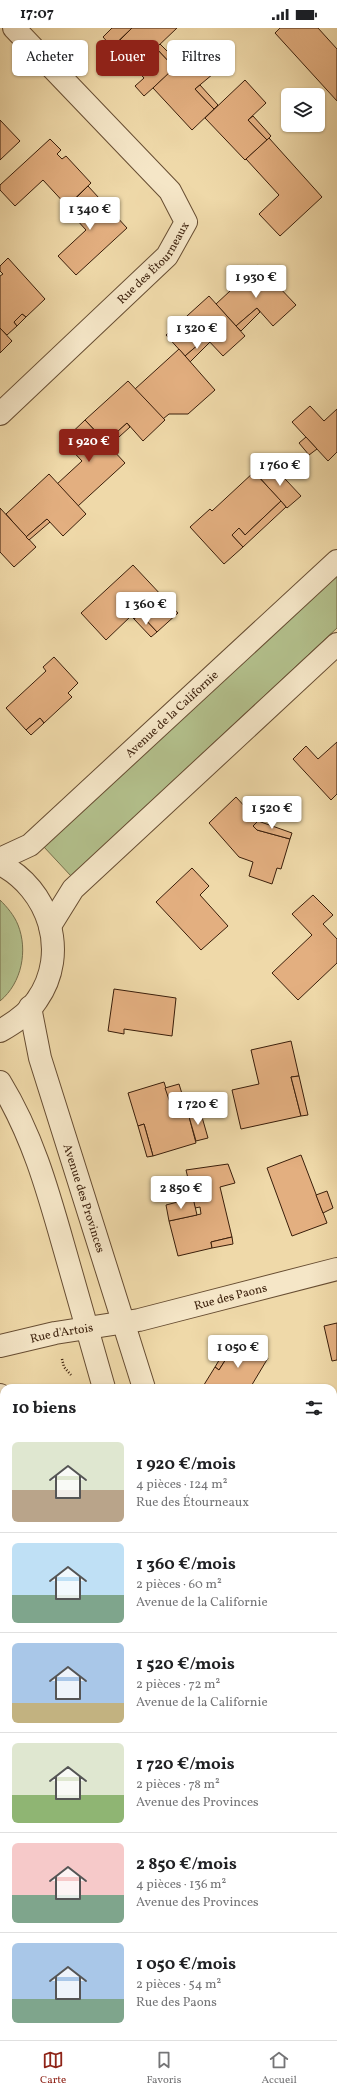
<!DOCTYPE html>
<html lang="fr">
<meta charset="utf-8">
<style>
body{margin:0;font-family:Vollkorn,serif;background:#f2f2f2;color:#202124;height:100vh;display:flex;flex-direction:column;font-size:15px;white-space:nowrap}
*{box-sizing:border-box;margin:0}
p{font-size:13px;color:#757577}
.icon{flex:none;width:22px;height:22px;fill:none;stroke:currentColor;stroke-width:2;stroke-linecap:round;stroke-linejoin:round}
.map{position:relative;flex:1;overflow:hidden}
.details{position:absolute;left:0px;top:1356px;width:337px;height:656px;display:flex;flex-direction:column;background:#fff;border-radius:12px 12px 0 0;box-shadow:0 1px 3px #0004}
.details>*{flex:none}
.guide{position:absolute;left:12px;top:12px;width:313px;height:36px;display:flex;gap:8px}
.buttons{position:absolute;left:281px;top:60px;display:grid;gap:8px}
.buttons a{display:grid;place-items:center;width:44px;height:44px;border-radius:6px;background:#fff;box-shadow:0 1px 3px #0004;font-size:20px}
.price{position:absolute;translate:-50% -34px;padding:0 9px;border-radius:4px;background:#fff;color:#222;font-size:13px;line-height:26px;filter:drop-shadow(0 1px 2px #0008)}
.price::after{content:'';position:absolute;left:50%;top:24px;width:12px;height:9px;margin-left:-6px;background:inherit;clip-path:polygon(0 0,100% 0,50% 100%)}
.price.selected{background:#8f2418;color:#fff}
ul{padding:0;list-style:none}
li{display:flex;align-items:center;gap:12px;height:100px;padding:0 12px}
li+li{border-top:1px solid #e0e0e0}
li span{display:grid;place-items:center;flex:none;width:112px;height:80px;border-radius:6px;color:#555}
li>.icon{margin-inline-start:auto}
span .icon{width:48px;height:48px;fill:#fffc;stroke-width:1}
li b{font-size:17px}
h2{display:flex;justify-content:space-between;align-items:center;height:48px;padding:0 12px;font-size:17px}
.pill{padding:0 14px;border-radius:6px;background:#fff;box-shadow:0 1px 3px #0004;font-size:14px;line-height:36px}
.pill.selected{background:#8f2418;color:#fff}
.status{display:flex;justify-content:space-between;align-items:center;height:28px;padding:0 20px;background:#fff;direction:ltr}
.status svg{height:11px;fill:currentColor}
.tabs{display:flex;justify-content:space-around;align-items:center;height:56px;border-top:1px solid #e0e0e0;background:#fff;font-size:11px;color:#757577}
.tabs a{display:grid;justify-items:center;gap:2px}
.tabs .selected{color:#8f2418}
.map>svg:first-child{display:block}
.green{fill:#b3c08c;stroke:#766f4b}
.building{fill:#e3af80;stroke:#3a1e0a}
.lines{fill:none;stroke-linecap:round;stroke-linejoin:round}
.minor-casing{stroke:#674d32;stroke-width:24}
.path{stroke:#3a1e0a;stroke-width:2.5;stroke-dasharray:1 2;stroke-linecap:butt}
.minor{stroke:#f5e6c7;stroke-width:22}
.labels{text-anchor:middle;stroke-width:4;stroke-linejoin:round;paint-order:stroke}
.street-label{font-size:12px;fill:#3a1e0a;stroke:#f5e6c7}
</style>
<div class="status"><b>17:07</b><svg viewBox="0 0 49 12"><path d="M0 12V9h3v3zM5 12V6h3v6zM10 12V3h3v9zM15 12V0h3v12zM26 1h20v11H26zM47 4h2v5h-2z"/></svg></div>
<div class="map">
<svg width="337" height="2012" viewBox="0 0 337 2012">
<rect width="100%" height="100%" fill="#efd9a9"/>
<filter id="stains"><feTurbulence type="fractalNoise" baseFrequency=".005" numOctaves="4"/><feColorMatrix values="0 0 0 0 .2 0 0 0 0 .09 0 0 0 0 .02 0 0 0 .5 -.17"/></filter>
<radialGradient id="worn" r=".72"><stop offset=".6" stop-color="#630" stop-opacity="0"/><stop offset="1" stop-color="#630" stop-opacity=".3"/></radialGradient>
<!-- green -->
<g class="green">
<polygon points="337,544 337,600 71,848 44,819"/>
<path d="M0,872C7,879 14,887 18,897C28,922 22,955 0,973Z"/>
</g>
<!-- building -->
<g class="building">
<polygon points="112,0 132,0 112,19 103,9"/>
<polygon points="132,0 177,0 156,20 175,40 144,68 135,58 144,50 114,18"/>
<polygon points="280,0 318,0 337,21 337,73 275,5"/>
<polygon points="160,16 179,35 175,40 156,20"/>
<polygon points="192,23 213,46 195,61 214,81 192,102 153,60"/>
<polygon points="245,52 266,75 248,92 267,112 245,132 205,90"/>
<polygon points="200,57 218,77 214,81 195,61"/>
<polygon points="253,88 271,108 267,112 248,92"/>
<polygon points="0,92 20,113 0,132"/>
<polygon points="269,110 322,169 280,208 259,186 279,167 246,131"/>
<polygon points="50,111 61,122 57,126 62,131 66,128 91,155 67,178 43,152 15,178 0,162 0,157"/>
<polygon points="88,158 110,182 106,186 111,192 115,187 127,200 76,247 58,228 86,202 66,180"/>
<polygon points="110,182 115,187 111,192 106,186"/>
<polygon points="8,230 45,271 26,289 22,286 14,294 17,298 7,307 0,300 0,248 3,246 0,243 0,238"/>
<polygon points="258,237 296,277 273,298 257,280 236,298 216,276"/>
<polygon points="209,268 245,308 223,328 206,310 185,328 166,307"/>
<polygon points="257,280 260,284 241,303 236,298"/>
<polygon points="22,286 26,289 17,298 14,294"/>
<polygon points="0,300 12,313 0,325"/>
<polygon points="206,310 210,314 190,334 185,328"/>
<polygon points="179,321 215,362 188,386 169,386 163,391 135,361"/>
<polygon points="128,353 165,392 143,413 127,395 106,414 85,392"/>
<polygon points="310,378 324,393 337,381 337,424 328,433 292,394"/>
<polygon points="85,392 125,435 78,478 57,456 82,433 63,413"/>
<polygon points="127,395 130,399 109,418 106,414"/>
<polygon points="306,409 317,421 309,427 299,415"/>
<polygon points="272,437 301,468 287,480 259,449"/>
<polygon points="254,444 281,473 245,507 239,500 232,507 243,519 224,536 190,499 210,481 212,483"/>
<polygon points="49,446 86,486 63,508 47,491 26,509 6,486"/>
<polygon points="281,473 286,479 243,519 232,507 239,500 245,507"/>
<polygon points="0,480 36,519 14,539 0,524"/>
<polygon points="47,491 50,494 29,512 26,509"/>
<polygon points="133,537 178,585 157,604 140,586 134,591 131,588 106,612 81,585"/>
<polygon points="140,586 157,604 151,609 134,591"/>
<polygon points="54,629 78,655 68,665 72,669 44,695 40,690 26,702 6,680 46,643 43,639"/>
<polygon points="40,690 44,695 31,707 26,702"/>
<polygon points="337,714 337,766 331,772 293,731 306,718 318,731"/>
<polygon points="236,769 258,793 253,798 257,802 290,811 281,841 277,840 272,856 249,848 253,834 239,829 209,795"/>
<polygon points="258,793 292,805 290,811 257,802 253,798"/>
<polygon points="192,840 209,858 200,867 228,898 201,922 156,874"/>
<polygon points="313,867 333,887 323,896 337,911 337,935 298,972 272,945 312,907 292,886"/>
<polygon points="114,961 176,970 172,1008 124,1001 124,1006 108,1003"/>
<polygon points="291,1013 299,1048 291,1049 301,1088 241,1101 232,1062 259,1056 251,1022"/>
<polygon points="299,1048 308,1087 301,1088 291,1049"/>
<polygon points="164,1054 175,1089 188,1085 196,1115 153,1128 144,1096 138,1098 128,1065"/>
<polygon points="179,1056 188,1085 175,1089 165,1060"/>
<polygon points="200,1082 208,1110 196,1113 188,1085"/>
<polygon points="144,1096 153,1128 147,1129 138,1098"/>
<polygon points="301,1127 327,1195 292,1208 267,1140"/>
<polygon points="228,1136 235,1155 220,1159 232,1209 211,1214 212,1220 178,1228 169,1193 201,1186 200,1179 195,1180 186,1142"/>
<polygon points="327,1163 333,1180 323,1185 316,1167"/>
<polygon points="193,1170 197,1187 169,1193 166,1177"/>
<polygon points="232,1209 233,1216 212,1220 211,1214"/>
<polygon points="337,1295 337,1332 332,1333 324,1298"/>
<polygon points="233,1309 238,1312 219,1342 215,1339"/>
<polygon points="238,1312 268,1330 250,1360 202,1360 215,1339 219,1342"/>
<polygon points="0,1421 4,1426 4,1480 0,1483"/>
<polygon points="4,1570 4,1672 0,1668 0,1573"/>
<polygon points="334,1658 337,1670 337,1703 333,1704"/>
<polygon points="0,1763 4,1767 4,1854 0,1857"/>
<polygon points="4,1994 4,2008 68,2008 69,2010 65,2012 0,2012 0,1996"/>
</g>
<g class="lines">
<defs>
<g id="minor">
<path id="s1" d="M0,386L167,228L186,194L170,163L14,0"/>
<path id="s2" d="M0,831L30,817L337,533"/>
<path d="M0,836C49,861 70,925 37,972C28,986 14,995 0,1003"/>
<polyline points="50,898 73,861 337,616"/>
<path id="s3" d="M30,979L40,1030L144,1360"/>
<path d="M0,1054C33,1108 48,1163 65,1223C78,1269 91,1314 104,1360"/>
<path id="s4" d="M0,1318L55,1305L139,1292L337,1241"/>
<polyline points="0,1367 4,1371"/>
<polyline points="333,1796 337,1794"/>
<polyline points="0,1941 4,1939"/>
<polyline points="333,1974 337,1983"/>
<polyline points="315,2008 317,2012"/>
</g>
</defs>
<!-- minor casing -->
<use href="#minor" class="minor-casing"/>
<!-- path -->
<g class="path">
<polyline points="62,1331 64,1339 71,1347"/>
<polyline points="333,1904 337,1914"/>
<polyline points="333,1932 337,1930"/>
</g>
<!-- minor -->
<use href="#minor" class="minor"/>
</g>
<g class="labels">
<!-- street labels -->
<g class="street-label">
<text dy="4" stroke="none"><textPath href="#s1" startOffset="216">Rue des Étourneaux</textPath></text>
<text dy="4" stroke="none"><textPath href="#s2" startOffset="226">Avenue de la Californie</textPath></text>
<text dy="4" stroke="none"><textPath href="#s3" startOffset="199">Avenue des Provinces</textPath></text>
<text dy="4" stroke="none"><textPath href="#s4" startOffset="236">Rue des Paons</textPath></text>
<text dy="4" stroke="none"><textPath href="#s4" startOffset="63">Rue d'Artois</textPath></text>
</g>
</g>
<rect width="100%" height="100%" filter="url(#stains)"/>
<rect width="100%" height="100%" fill="url(#worn)"/>
</svg>
<div class="buttons">
<a><svg class="icon" aria-label="layers" viewBox="0 0 24 24"><path d="M12 4l9 5-9 5-9-5zM3 14l9 5 9-5"/></svg></a>
</div>
<b class="price" style="left:90px;top:203px">1 340 €</b>
<b class="price" style="left:256px;top:271px">1 930 €</b>
<b class="price" style="left:197px;top:322px">1 320 €</b>
<b class="price selected" style="left:89px;top:435px">1 920 €</b>
<b class="price" style="left:280px;top:459px">1 760 €</b>
<b class="price" style="left:146px;top:598px">1 360 €</b>
<b class="price" style="left:272px;top:802px">1 520 €</b>
<b class="price" style="left:198px;top:1098px">1 720 €</b>
<b class="price" style="left:181px;top:1182px">2 850 €</b>
<b class="price" style="left:238px;top:1341px">1 050 €</b>
<div class="guide">
<a class="pill">Acheter</a>
<a class="pill selected">Louer</a>
<a class="pill">Filtres</a>
</div>
<section class="details">
<h2>10 biens<svg class="icon" aria-label="filters" viewBox="0 0 24 24"><path d="M4 7h16M4 17h16"/><circle cx="9" cy="7" r="2"/><circle cx="15" cy="17" r="2"/></svg></h2>
<ul>
<li><span style="background:linear-gradient(#dfe7d0 60%,#b9a48a 0)"><svg class="icon" aria-label="home" viewBox="0 0 24 24"><path d="M3 11l9-7 9 7M6 9v11h12V9"/></svg></span><div><b>1 920 €/mois</b><p>4 pièces · 124 m²</p><p>Rue des Étourneaux</p></div></li>
<li><span style="background:linear-gradient(#bfe0f5 65%,#7fa58c 0)"><svg class="icon" aria-label="home" viewBox="0 0 24 24"><path d="M3 11l9-7 9 7M6 9v11h12V9"/></svg></span><div><b>1 360 €/mois</b><p>2 pièces · 60 m²</p><p>Avenue de la Californie</p></div></li>
<li><span style="background:linear-gradient(#a9c7e8 75%,#c2b280 0)"><svg class="icon" aria-label="home" viewBox="0 0 24 24"><path d="M3 11l9-7 9 7M6 9v11h12V9"/></svg></span><div><b>1 520 €/mois</b><p>2 pièces · 72 m²</p><p>Avenue de la Californie</p></div></li>
<li><span style="background:linear-gradient(#dfe7d0 65%,#8fb573 0)"><svg class="icon" aria-label="home" viewBox="0 0 24 24"><path d="M3 11l9-7 9 7M6 9v11h12V9"/></svg></span><div><b>1 720 €/mois</b><p>2 pièces · 78 m²</p><p>Avenue des Provinces</p></div></li>
<li><span style="background:linear-gradient(#f6c9c9 65%,#7fa58c 0)"><svg class="icon" aria-label="home" viewBox="0 0 24 24"><path d="M3 11l9-7 9 7M6 9v11h12V9"/></svg></span><div><b>2 850 €/mois</b><p>4 pièces · 136 m²</p><p>Avenue des Provinces</p></div></li>
<li><span style="background:linear-gradient(#a9c7e8 70%,#7fa58c 0)"><svg class="icon" aria-label="home" viewBox="0 0 24 24"><path d="M3 11l9-7 9 7M6 9v11h12V9"/></svg></span><div><b>1 050 €/mois</b><p>2 pièces · 54 m²</p><p>Rue des Paons</p></div></li>
</ul>
</section>
</div>
<nav class="tabs">
<a class="selected"><svg class="icon" aria-label="map" viewBox="0 0 24 24"><path d="M3 6l6-2 6 2 6-2v14l-6 2-6-2-6 2zM9 4v14M15 6v14"/></svg>Carte</a>
<a><svg class="icon" aria-label="saved" viewBox="0 0 24 24"><path d="M7 4h10v16l-5-4-5 4z"/></svg>Favoris</a>
<a><svg class="icon" aria-label="home" viewBox="0 0 24 24"><path d="M3 11l9-7 9 7M6 9v11h12V9"/></svg>Accueil</a>
</nav>
